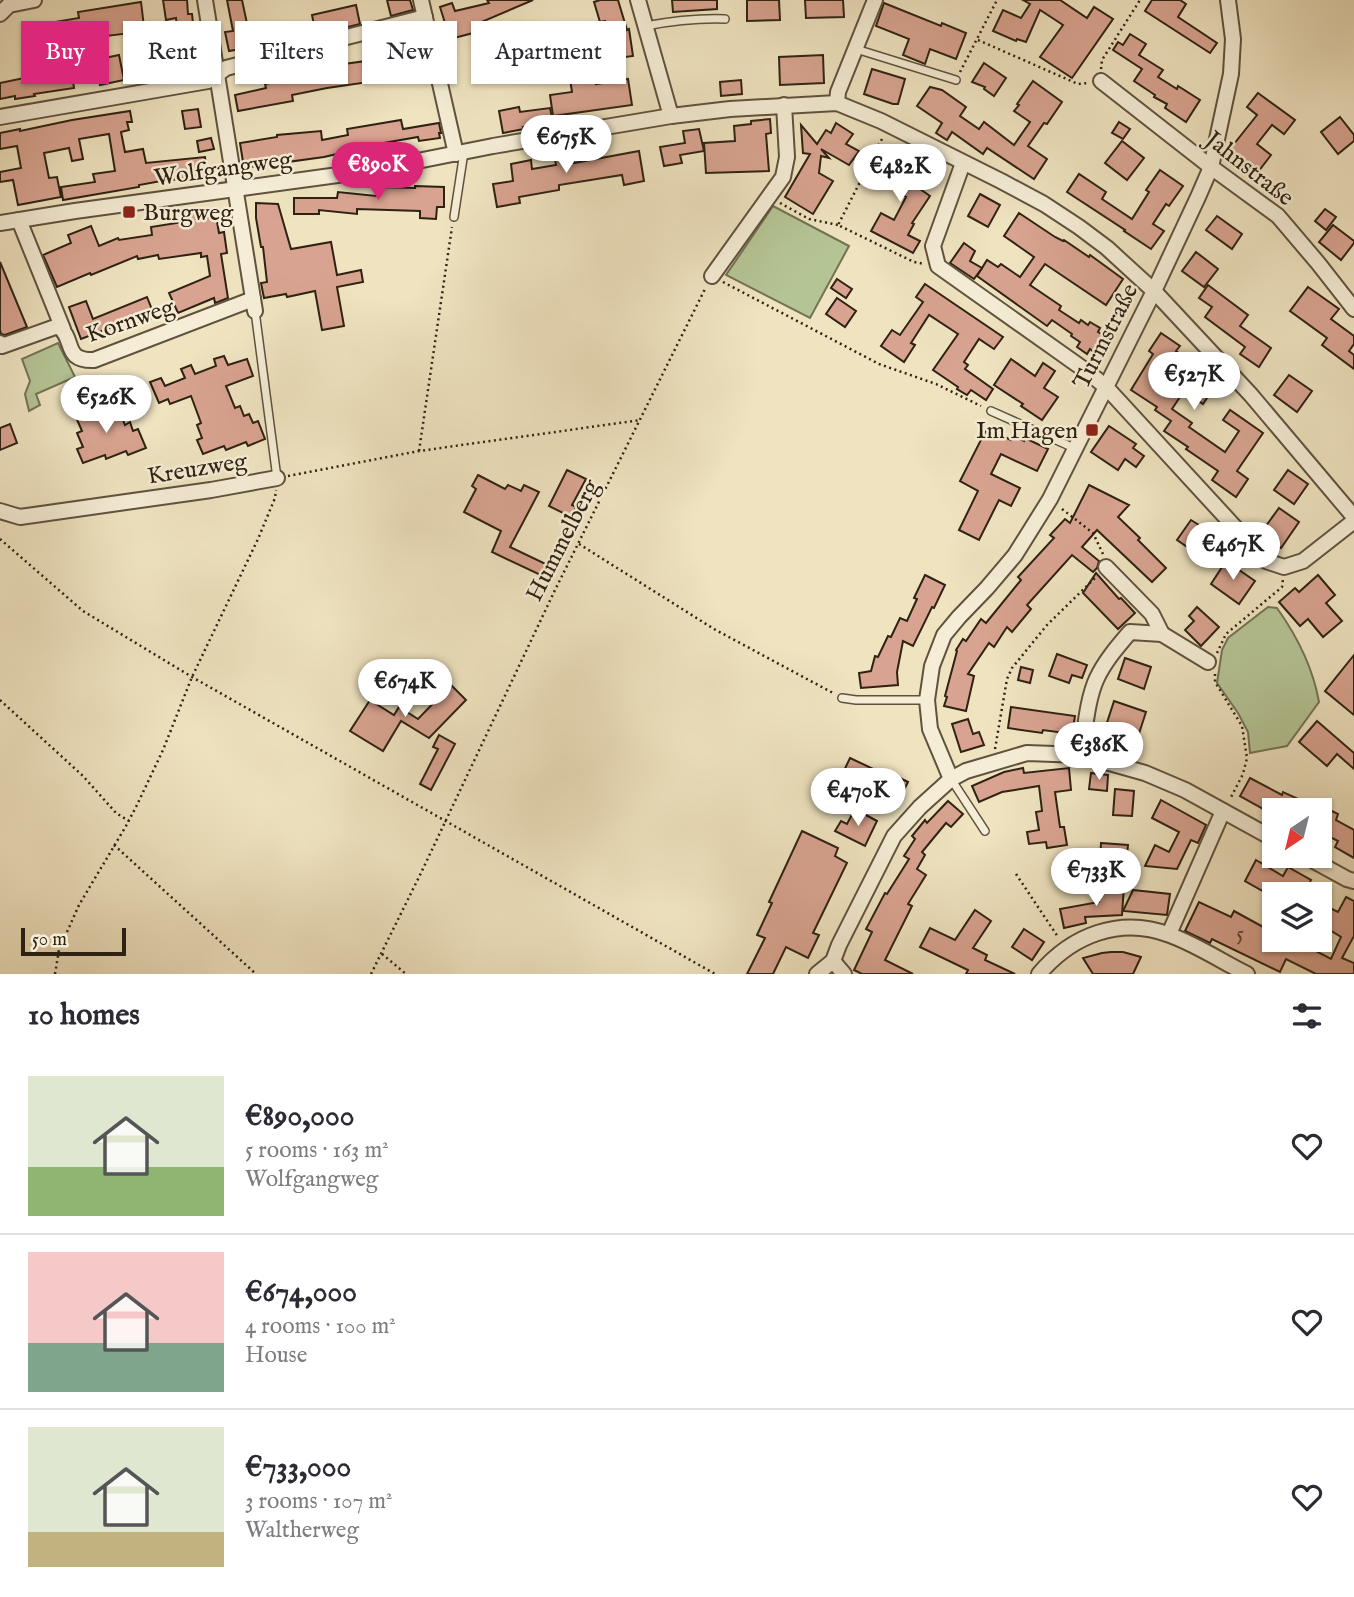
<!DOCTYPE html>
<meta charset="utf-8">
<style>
body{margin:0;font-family:"IM FELL English",serif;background:#f7f7f7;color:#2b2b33;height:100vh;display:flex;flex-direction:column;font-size:26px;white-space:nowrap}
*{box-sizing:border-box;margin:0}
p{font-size:23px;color:#7c7c81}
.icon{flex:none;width:38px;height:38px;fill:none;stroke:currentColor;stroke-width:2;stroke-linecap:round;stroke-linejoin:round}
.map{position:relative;height:974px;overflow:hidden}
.panel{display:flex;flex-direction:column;background:#fff;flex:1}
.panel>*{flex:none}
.banner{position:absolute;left:21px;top:21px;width:700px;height:63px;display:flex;gap:14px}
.needle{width:46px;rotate:215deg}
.buttons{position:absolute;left:1262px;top:798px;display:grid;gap:14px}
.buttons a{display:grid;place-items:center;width:70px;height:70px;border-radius:0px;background:#fff;box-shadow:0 2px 5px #0004;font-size:35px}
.scale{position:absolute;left:21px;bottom:18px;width:105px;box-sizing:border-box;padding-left:7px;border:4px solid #2f2212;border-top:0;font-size:19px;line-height:24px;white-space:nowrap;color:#2f2212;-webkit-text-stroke:5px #f5edd6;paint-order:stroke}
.price{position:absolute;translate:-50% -60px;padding:0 16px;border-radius:24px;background:#fff;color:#222;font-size:23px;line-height:46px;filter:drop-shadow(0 2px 4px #0008)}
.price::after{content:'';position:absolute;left:50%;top:42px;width:21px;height:16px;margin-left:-10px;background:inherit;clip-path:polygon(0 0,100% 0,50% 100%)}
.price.selected{background:#db2777;color:#fff}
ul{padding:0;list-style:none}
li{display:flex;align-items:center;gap:21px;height:175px;padding:0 28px}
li+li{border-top:2px solid #e1e1e2}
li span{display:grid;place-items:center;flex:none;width:196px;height:140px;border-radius:0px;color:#555}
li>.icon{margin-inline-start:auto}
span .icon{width:84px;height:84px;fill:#fffc;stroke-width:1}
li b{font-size:30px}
h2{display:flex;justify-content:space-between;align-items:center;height:84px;padding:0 28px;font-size:30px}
.pill{padding:0 24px;border-radius:0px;background:#fff;box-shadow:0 2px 5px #0004;font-size:24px;line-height:63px}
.pill.selected{background:#db2777;color:#fff}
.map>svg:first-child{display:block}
.green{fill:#b5c495;stroke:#727354;stroke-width:2}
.building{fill:#d8a390;stroke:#2f2212;stroke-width:2}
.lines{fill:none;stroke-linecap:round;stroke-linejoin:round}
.lane-casing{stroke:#5f523e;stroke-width:10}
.street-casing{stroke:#5f523e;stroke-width:18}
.path{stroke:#2f2212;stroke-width:2.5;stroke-dasharray:2 3.5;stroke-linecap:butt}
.lane{stroke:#f5edd6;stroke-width:7}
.street{stroke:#f5edd6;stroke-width:14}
.poi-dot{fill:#8f2418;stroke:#f5edd6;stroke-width:2.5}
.labels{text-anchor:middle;stroke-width:5;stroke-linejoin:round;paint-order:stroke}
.number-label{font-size:21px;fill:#594232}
.street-label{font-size:24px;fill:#2f2212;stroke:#f5edd6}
.poi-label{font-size:24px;fill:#2f2212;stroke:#f5edd6;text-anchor:start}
</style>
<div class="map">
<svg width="1354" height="974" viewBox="0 0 1354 974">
<rect width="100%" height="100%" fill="#efe3c0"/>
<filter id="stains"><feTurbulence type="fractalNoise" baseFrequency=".00286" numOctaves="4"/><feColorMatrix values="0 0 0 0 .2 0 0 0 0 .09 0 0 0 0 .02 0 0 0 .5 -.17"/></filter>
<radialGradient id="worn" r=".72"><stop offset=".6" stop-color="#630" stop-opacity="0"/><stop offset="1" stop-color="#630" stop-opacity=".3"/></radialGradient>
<!-- green -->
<g class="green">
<polygon points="773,206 849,246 810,318 726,275"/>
<polygon points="58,343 75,377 36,394 40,405 29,411 25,394 30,381 22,359"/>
<path d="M1268,607L1277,608C1297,636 1313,668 1319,702L1287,746L1250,753L1248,732L1238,713L1217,683L1222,650L1228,638Z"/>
</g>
<!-- building -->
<g class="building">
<polygon points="163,0 187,0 188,14 192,14 198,70 157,76 154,57 181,53 180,44 184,43 181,26 177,27 176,18 166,20"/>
<polygon points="227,0 242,0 252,47 229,51 225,32 233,31"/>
<polygon points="387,0 410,0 413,10 391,16"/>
<polygon points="487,0 533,0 479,23 481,31 450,39 440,7 452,3 455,11 489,3"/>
<polygon points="600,0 618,0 627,30 629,29 633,56 611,59 605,21 600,22 594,2"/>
<polygon points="672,0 717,0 717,9 673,12"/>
<polygon points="747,0 779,0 780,20 747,21"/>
<polygon points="805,0 843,0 844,17 806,18"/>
<polygon points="1023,0 1060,0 1087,18 1094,7 1113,19 1072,78 1040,57 1063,25 1040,10 1026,42 1017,39 1016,41 993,31 1003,10 1021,18 1030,4"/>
<polygon points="1152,0 1180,0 1186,4 1178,17 1217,43 1210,53 1145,11"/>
<polygon points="141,2 144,27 130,29 131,33 97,37 101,57 79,61 74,36 47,41 43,24 79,18 78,12"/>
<polygon points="884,3 941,26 942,23 966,33 956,59 930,49 925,64 903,55 909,39 876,26"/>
<polygon points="356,5 360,24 316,35 312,15"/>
<polygon points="1130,34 1146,44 1139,55 1163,70 1158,77 1177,89 1178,86 1200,100 1186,122 1165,108 1167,104 1154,97 1155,95 1134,81 1142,69 1113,50 1118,42 1123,45"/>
<polygon points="592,54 596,84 628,79 632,105 553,116 550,95 572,92 569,73 579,71 577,56"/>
<polygon points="119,55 124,80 100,85 95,60"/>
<polygon points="823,55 824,83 780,85 779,57"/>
<polygon points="52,60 53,65 70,62 74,88 34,94 35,96 15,99 15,96 0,99 0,83 29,77 27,64"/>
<polygon points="366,61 369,82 327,88 292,95 293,101 238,111 235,95 266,88 265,84 297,78 295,70 322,65 323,67"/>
<polygon points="984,63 1006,78 994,96 984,89 985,87 972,82"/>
<polygon points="872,69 905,79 898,104 893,104 864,94"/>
<polygon points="741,80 742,94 721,96 720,82"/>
<polygon points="1033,81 1062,102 1047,124 1044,123 1028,146 1047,159 1034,179 987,148 983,154 952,132 947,140 936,133 942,123 917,106 930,87 942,90 966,107 960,116 979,129 984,122 1014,145 1030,122 1014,111 1019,105 1017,104"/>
<polygon points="1258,93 1295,120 1284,134 1272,125 1257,144 1271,155 1258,172 1255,170 1252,174 1237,163 1241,158 1230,149 1257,115 1247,107"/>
<polygon points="519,107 520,112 550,108 553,122 523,127 524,129 503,133 499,111"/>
<polygon points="198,109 201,127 185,129 182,111"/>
<polygon points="130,111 132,122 127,122 129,130 121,132 125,152 143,149 146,163 205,157 207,176 161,181 139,185 139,187 63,200 61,187 95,182 93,174 115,171 109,134 79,139 83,159 72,161 69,148 44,153 49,178 57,177 61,197 18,205 13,180 0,182 0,172 21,168 17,146 0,149 0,133 20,129 20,131 72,120"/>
<polygon points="1340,117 1354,135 1354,141 1338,154 1321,132"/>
<polygon points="770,119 771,133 766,134 769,171 706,173 704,143 735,141 734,126 751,124 751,121"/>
<polygon points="401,120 403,129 439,123 441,133 439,133 440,138 419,141 418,137 372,145 375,156 359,159 358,149 324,157 244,168 240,143 277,137 277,135 321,131 322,140 348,135 347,129"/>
<polygon points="1119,122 1130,129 1123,139 1112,133"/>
<polygon points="836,123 853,134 846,144 859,151 849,165 821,149 829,158 821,156 819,173 833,181 813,214 785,197 810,154 803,153 801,125 817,144 826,130 831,133"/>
<polygon points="699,129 704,151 680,155 682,163 664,166 660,147 685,143 683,131"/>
<polygon points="211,138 214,149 199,152 197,141"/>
<polygon points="1122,141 1144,158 1127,180 1105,163"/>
<polygon points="565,151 565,152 572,151 574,163 639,151 644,181 624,185 622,175 559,185 559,190 519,197 520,203 497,207 493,184 513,181 511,164 531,160 532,169 556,165 554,153"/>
<polygon points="891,152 912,166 907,172 914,176 910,182 930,196 912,223 914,224 908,235 920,241 913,253 871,231 881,213 894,220 906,197 875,176"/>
<polygon points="1160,170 1183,186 1169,206 1166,204 1153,224 1164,231 1151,249 1124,231 1125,230 1067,192 1079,174 1106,192 1102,199 1132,219 1149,192 1146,190"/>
<polygon points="415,186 444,187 444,207 437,207 436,219 420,218 420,211 357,209 357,214 319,210 319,214 294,214 294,198 337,198 338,192 376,196 376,187 415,188"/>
<polygon points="980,194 1000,205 988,227 968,216"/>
<polygon points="256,203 278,204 291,249 331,242 337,275 361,270 363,282 337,287 344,326 322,330 315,291 287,297 286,294 264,298 261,283 267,282 263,247 261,247 256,218"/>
<polygon points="1325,209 1336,217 1326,230 1315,221"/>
<polygon points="195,210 196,219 216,216 219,233 224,232 227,253 221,254 228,298 218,302 215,303 214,298 178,313 169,293 210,276 207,256 201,257 201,253 159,259 158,255 138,259 137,256 91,275 90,273 57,287 43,255 71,243 68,235 91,226 99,246 118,238 119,240 152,235 151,227 183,222 181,212"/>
<polygon points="1019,213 1055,237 1063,241 1064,240 1089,257 1090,255 1123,279 1106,305 1045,264 1030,285 1061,306 1059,310 1079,323 1081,320 1088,325 1090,322 1100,328 1098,332 1106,337 1095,353 1090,349 1087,354 1077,347 1080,342 1071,336 1072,334 1052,320 1047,326 977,276 987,260 998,267 1001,264 1020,277 1034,257 1004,236"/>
<polygon points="1217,216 1242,234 1232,249 1206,230"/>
<polygon points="1333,225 1354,241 1354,243 1341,260 1319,242"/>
<polygon points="964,243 975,251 970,261 982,268 974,279 950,263"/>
<polygon points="1196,252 1218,269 1204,287 1182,271"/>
<polygon points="0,262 27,327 5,335 1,334 0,330"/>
<polygon points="837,279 852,289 846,298 831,288"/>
<polygon points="925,284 1003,337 994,349 979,339 964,362 968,365 965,369 993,389 986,400 971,390 967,395 957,389 958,387 933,370 958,334 929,315 911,343 915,345 904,362 881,346 892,330 900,335 923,302 916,297"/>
<polygon points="1208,285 1248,315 1240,326 1271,348 1259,367 1240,354 1245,347 1205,317 1212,307 1199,298"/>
<polygon points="1308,287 1339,309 1331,319 1354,336 1354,344 1349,351 1354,355 1354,369 1322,345 1327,338 1290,311"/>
<polygon points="147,297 155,317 133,325 131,320 81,339 69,307 86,301 93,319"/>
<polygon points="837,298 856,311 845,327 826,314"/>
<polygon points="1161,333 1180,346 1176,351 1198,367 1196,369 1217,383 1203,404 1184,391 1172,409 1192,423 1189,427 1225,452 1239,431 1223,420 1230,410 1263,433 1237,471 1248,479 1236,497 1212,480 1218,471 1186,449 1188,447 1164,431 1171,421 1155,410 1157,407 1131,390 1153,354 1149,351"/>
<polygon points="224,356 228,365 247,359 253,376 226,386 235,408 240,406 244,416 249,414 253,423 258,421 265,439 248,446 246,442 226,450 224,446 203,454 197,440 202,438 197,425 201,423 191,396 170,404 168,399 159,403 150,382 161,378 165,386 185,378 181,369 191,365 195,374 216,366 214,359"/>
<polygon points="1011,359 1035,376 1043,363 1055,371 1044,388 1058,397 1042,420 1021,406 1023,404 994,385"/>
<polygon points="1289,375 1312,391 1297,412 1274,395"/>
<polygon points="101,404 102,408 111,405 115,417 121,415 125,425 130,422 133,431 138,429 146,448 128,455 126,451 106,459 105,455 83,463 77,449 83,447 77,433 82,431 75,415"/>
<polygon points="10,424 17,443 0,450 0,428"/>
<polygon points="1109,426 1136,444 1133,448 1144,456 1136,467 1125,459 1118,470 1091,452"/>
<polygon points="987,428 1011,440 1013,435 1024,441 1025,438 1048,449 1037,471 1001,454 991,474 1020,488 1011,506 999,500 979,540 959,530 978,491 960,481"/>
<polygon points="567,470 586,479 572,505 576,507 571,517 549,506"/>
<polygon points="1288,470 1308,484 1294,504 1274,490"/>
<polygon points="478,475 505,489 508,485 521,491 524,485 539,492 510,547 554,568 549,579 492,552 501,531 464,512 476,489 472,486"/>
<polygon points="1089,485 1129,505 1118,517 1140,538 1138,540 1166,568 1152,582 1097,530 1082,547 1099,561 1097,568 1093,572 1072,555 1027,605 1031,609 1012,632 1007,627 994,647 989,643 968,674 974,676 966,711 944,706 947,697 945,696 957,651 956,650 963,639 966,641 981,619 986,623 1021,580 1018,577 1054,538 1050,535 1065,519 1070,523"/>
<polygon points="1279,508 1299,522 1281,548 1260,534"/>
<polygon points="1191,520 1213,534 1210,539 1221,547 1213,558 1202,550 1199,555 1177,540"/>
<polygon points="1226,561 1255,581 1239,604 1211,584"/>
<polygon points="1096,573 1119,599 1121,598 1135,613 1118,629 1083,593"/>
<polygon points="925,575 945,585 934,608 932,607 913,646 903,641 897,672 898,685 861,688 859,673 871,671 875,656 878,657 888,636 891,637 900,618 907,621 917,599 914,598"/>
<polygon points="1318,575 1335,595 1326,603 1342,621 1323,637 1308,619 1300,626 1279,602 1295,588 1299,592"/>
<polygon points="1197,607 1219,627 1201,646 1185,630 1194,621 1189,616"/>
<polygon points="1057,654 1087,665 1082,678 1072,675 1069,683 1049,676"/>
<polygon points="1354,655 1354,715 1325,691"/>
<polygon points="1125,658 1151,667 1144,689 1118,679"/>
<polygon points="1021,667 1033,670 1030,683 1018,680"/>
<polygon points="451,685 466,700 429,738 401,721 383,751 350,731 370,700 394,715 399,707 418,719"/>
<polygon points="1114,701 1146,712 1134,749 1102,738"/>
<polygon points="1011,707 1075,716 1072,734 1043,730 1042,733 1008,728"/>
<polygon points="968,719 973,734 979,732 984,745 961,752 952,724"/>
<polygon points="1317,721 1354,753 1354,769 1337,754 1327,766 1299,742"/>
<polygon points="439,735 455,744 431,790 420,784 438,749 433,747"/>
<polygon points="850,758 888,776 890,773 908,782 899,800 864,783 861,789 840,779"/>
<polygon points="1023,768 1024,773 1069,768 1071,790 1055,792 1060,827 1064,827 1067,845 1047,848 1046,842 1029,844 1027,832 1039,830 1036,812 1042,811 1039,786 1002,792 979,802 972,786 1004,772"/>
<polygon points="1091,773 1108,775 1107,791 1089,789"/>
<polygon points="1250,778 1282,795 1283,792 1320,809 1320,805 1338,814 1336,820 1354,830 1354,858 1335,847 1338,841 1320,832 1320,810 1274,810 1274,815 1240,796"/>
<polygon points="1115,789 1134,791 1132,816 1113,815"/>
<polygon points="1161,800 1206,825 1198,843 1191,840 1177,869 1145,866 1155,845 1169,852 1179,832 1152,818"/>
<polygon points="948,801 963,814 951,827 946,823 922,852 925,855 917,869 926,875 908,904 912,906 885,960 913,974 862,974 854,970 872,932 866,929 885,893 887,894 909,859 904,856 915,839 912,836 925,820 927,823"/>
<polygon points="855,809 877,821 865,846 835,831 841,821 847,824"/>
<polygon points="802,831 838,848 835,856 847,863 813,933 819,935 808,958 786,947 773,974 747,974 765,938 757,935 772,903 769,902"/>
<polygon points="1101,843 1128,845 1126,864 1100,862"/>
<polygon points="1256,860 1283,876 1288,867 1311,880 1304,894 1268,894 1245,881"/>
<polygon points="1124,886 1122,915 1085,917 1086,923 1064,928 1060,909 1099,902 1099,893 1104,892 1104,887"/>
<polygon points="1133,890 1170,894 1167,915 1123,911"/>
<polygon points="1346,897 1354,901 1354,936 1342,958 1354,963 1354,974 1316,974 1286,959 1280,972 1212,939 1210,943 1185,931 1199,902 1231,917 1234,911 1265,928 1274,910 1274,940 1310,940 1306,946 1331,959 1341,937 1320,924 1320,903 1338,912"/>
<polygon points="975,910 991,921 973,948 987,955 985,960 1015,974 966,974 968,970 920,947 930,928 955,940"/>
<polygon points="1024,929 1044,942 1032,960 1012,947"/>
<polygon points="1111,952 1123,952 1141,957 1133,974 1093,974 1083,958 1102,953"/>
</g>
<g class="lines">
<defs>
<g id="lane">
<path d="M645,26C672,21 698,18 725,19"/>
<polyline points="856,49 956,80"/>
<polyline points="454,217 464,152"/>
<polyline points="255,311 277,478"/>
<polyline points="991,411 1074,448"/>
<polyline points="842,698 856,700 927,700"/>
<polyline points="951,779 985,831"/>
</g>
<g id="street">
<polyline points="205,0 255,311"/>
<polyline points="421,0 456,154"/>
<polyline points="638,0 671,116"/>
<polyline points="0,14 9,5 34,0"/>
<polyline points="1101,81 1211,167 1278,216 1318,263 1354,309"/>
<polyline points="837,103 838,92 875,0"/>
<polyline points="0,117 208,81 226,68 425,17"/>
<polyline points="963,163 933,246 938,266 1089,373 1106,387 1266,561 1284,567 1303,561 1354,521"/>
<polyline points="19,220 63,329"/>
<polyline points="0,223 75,211 367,171 493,146 671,116 730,109 837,103 881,121 1001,181 1044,204 1079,227 1107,248 1154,291 1251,395 1354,517"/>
<polyline points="712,276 783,177 787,157 784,105"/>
<path d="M0,343L2,346L58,326C76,339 62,361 94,360L253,299"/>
<polyline points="0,511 20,517 211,490 277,478"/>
<polyline points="1106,567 1152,614 1162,634"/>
<path d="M1081,755C1085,731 1087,699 1097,678C1105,661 1118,646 1130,632L1162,634L1208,662"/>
<polyline points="951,779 930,729 927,700 932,666 944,635 959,617 987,588 1015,555 1050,499 1154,291 1198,197 1211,167 1231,74 1233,39 1228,0"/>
<polyline points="1305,856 1347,879 1354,881"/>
<polyline points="1169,934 1223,811"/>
<polyline points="833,961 844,974"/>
<polyline points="817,974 833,961 839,945 894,836 920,807 951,779 966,771 1027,753 1081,755 1145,773 1185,790 1274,839"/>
<path d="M1039,974C1072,935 1120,916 1170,935C1195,944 1223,962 1247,974"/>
</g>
</defs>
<!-- lane casing -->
<use href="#lane" class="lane-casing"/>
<!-- street casing -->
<use href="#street" class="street-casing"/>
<!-- path -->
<g class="path">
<polyline points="978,40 1078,84 1088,83"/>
<polyline points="1101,69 1102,60 1140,0"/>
<polyline points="960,72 997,0"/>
<polyline points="882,139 838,225 914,262 925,264"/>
<polyline points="780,203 809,219 838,225"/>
<polyline points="723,282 879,364 936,384 981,406"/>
<polyline points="419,451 452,227"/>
<polyline points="288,476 419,451 641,420"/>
<polyline points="1062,509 1093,533 1103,554"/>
<polyline points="0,539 83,611 192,677 715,974"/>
<polyline points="579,544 714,629 833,693"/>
<polyline points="1217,653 1226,634 1282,587 1283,579"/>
<polyline points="1215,674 1215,682 1242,726 1247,758 1243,774 1230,799"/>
<polyline points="0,700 83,776 116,813 129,821"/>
<polyline points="995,749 1007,679 1012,668 1047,625 1096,577"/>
<polyline points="114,845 256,974"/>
<polyline points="1016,874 1058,937"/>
<polyline points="382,954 406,974"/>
<polyline points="55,974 59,950 79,905 126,826 137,805 163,750 192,677 258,539 275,498 276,490"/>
<polyline points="371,974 420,875 555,590 705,289"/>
</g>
<!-- lane -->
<use href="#lane" class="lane"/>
<!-- street -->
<use href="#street" class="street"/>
</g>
<!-- markers -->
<g class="poi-dot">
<rect x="122" y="205" width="14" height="14" rx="3.5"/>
<rect x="1085" y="423" width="14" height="14" rx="3.5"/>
</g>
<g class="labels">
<!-- number labels -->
<g class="number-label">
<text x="1240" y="940">5</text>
</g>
<!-- street labels -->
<g class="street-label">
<text transform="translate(223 168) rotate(-8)" y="8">Wolfgangweg</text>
<text transform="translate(1250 168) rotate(38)" y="8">Jahnstraße</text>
<text transform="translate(130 320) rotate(-19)" y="8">Kornweg</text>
<text transform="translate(1105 336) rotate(-63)" y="8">Turmstraße</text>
<text transform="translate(197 468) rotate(-9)" y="8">Kreuzweg</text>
<text transform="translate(562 540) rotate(-63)" y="8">Hummelberg</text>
</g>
<!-- poi labels -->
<g class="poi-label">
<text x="143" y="220">Burgweg</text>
<text x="1078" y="438" text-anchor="end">Im Hagen</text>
</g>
</g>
<rect width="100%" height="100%" filter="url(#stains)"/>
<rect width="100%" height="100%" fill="url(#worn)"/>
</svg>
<div class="buttons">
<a><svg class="needle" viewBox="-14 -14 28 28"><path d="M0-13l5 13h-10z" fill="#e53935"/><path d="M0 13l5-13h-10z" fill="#7c7c81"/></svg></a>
<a><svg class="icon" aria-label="layers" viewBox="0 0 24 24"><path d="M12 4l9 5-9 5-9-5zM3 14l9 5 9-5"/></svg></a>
</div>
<div class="scale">50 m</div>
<b class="price" style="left:566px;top:175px">€675K</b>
<b class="price selected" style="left:378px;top:202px">€890K</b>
<b class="price" style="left:900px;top:204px">€482K</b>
<b class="price" style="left:1194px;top:412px">€527K</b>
<b class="price" style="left:106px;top:435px">€526K</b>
<b class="price" style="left:1233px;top:582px">€467K</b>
<b class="price" style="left:405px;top:719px">€674K</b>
<b class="price" style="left:1099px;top:782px">€386K</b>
<b class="price" style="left:858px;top:828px">€470K</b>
<b class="price" style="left:1096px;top:908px">€733K</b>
<div class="banner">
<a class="pill selected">Buy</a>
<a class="pill">Rent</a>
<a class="pill">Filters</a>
<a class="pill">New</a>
<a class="pill">Apartment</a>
</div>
</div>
<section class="panel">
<h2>10 homes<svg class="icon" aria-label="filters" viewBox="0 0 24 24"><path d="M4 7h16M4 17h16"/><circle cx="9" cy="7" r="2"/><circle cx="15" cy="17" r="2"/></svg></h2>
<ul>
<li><span style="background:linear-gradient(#dfe7d0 65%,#8fb573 0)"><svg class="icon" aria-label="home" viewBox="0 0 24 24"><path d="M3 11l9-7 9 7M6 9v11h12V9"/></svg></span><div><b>€890,000</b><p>5 rooms · 163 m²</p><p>Wolfgangweg</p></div><svg class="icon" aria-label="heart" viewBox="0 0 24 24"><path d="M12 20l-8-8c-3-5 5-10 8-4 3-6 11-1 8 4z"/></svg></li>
<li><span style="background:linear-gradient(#f6c9c9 65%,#7fa58c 0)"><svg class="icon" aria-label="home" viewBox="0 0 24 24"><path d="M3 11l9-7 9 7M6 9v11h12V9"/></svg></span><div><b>€674,000</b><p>4 rooms · 100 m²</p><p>House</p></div><svg class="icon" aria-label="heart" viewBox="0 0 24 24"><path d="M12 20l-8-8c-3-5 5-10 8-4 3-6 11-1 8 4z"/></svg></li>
<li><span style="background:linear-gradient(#dfe7d0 75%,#c2b280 0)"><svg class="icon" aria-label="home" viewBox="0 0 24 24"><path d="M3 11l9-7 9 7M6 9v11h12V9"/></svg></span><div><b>€733,000</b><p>3 rooms · 107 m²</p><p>Waltherweg</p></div><svg class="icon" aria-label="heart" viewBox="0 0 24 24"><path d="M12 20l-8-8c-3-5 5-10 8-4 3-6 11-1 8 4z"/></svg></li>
</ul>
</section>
